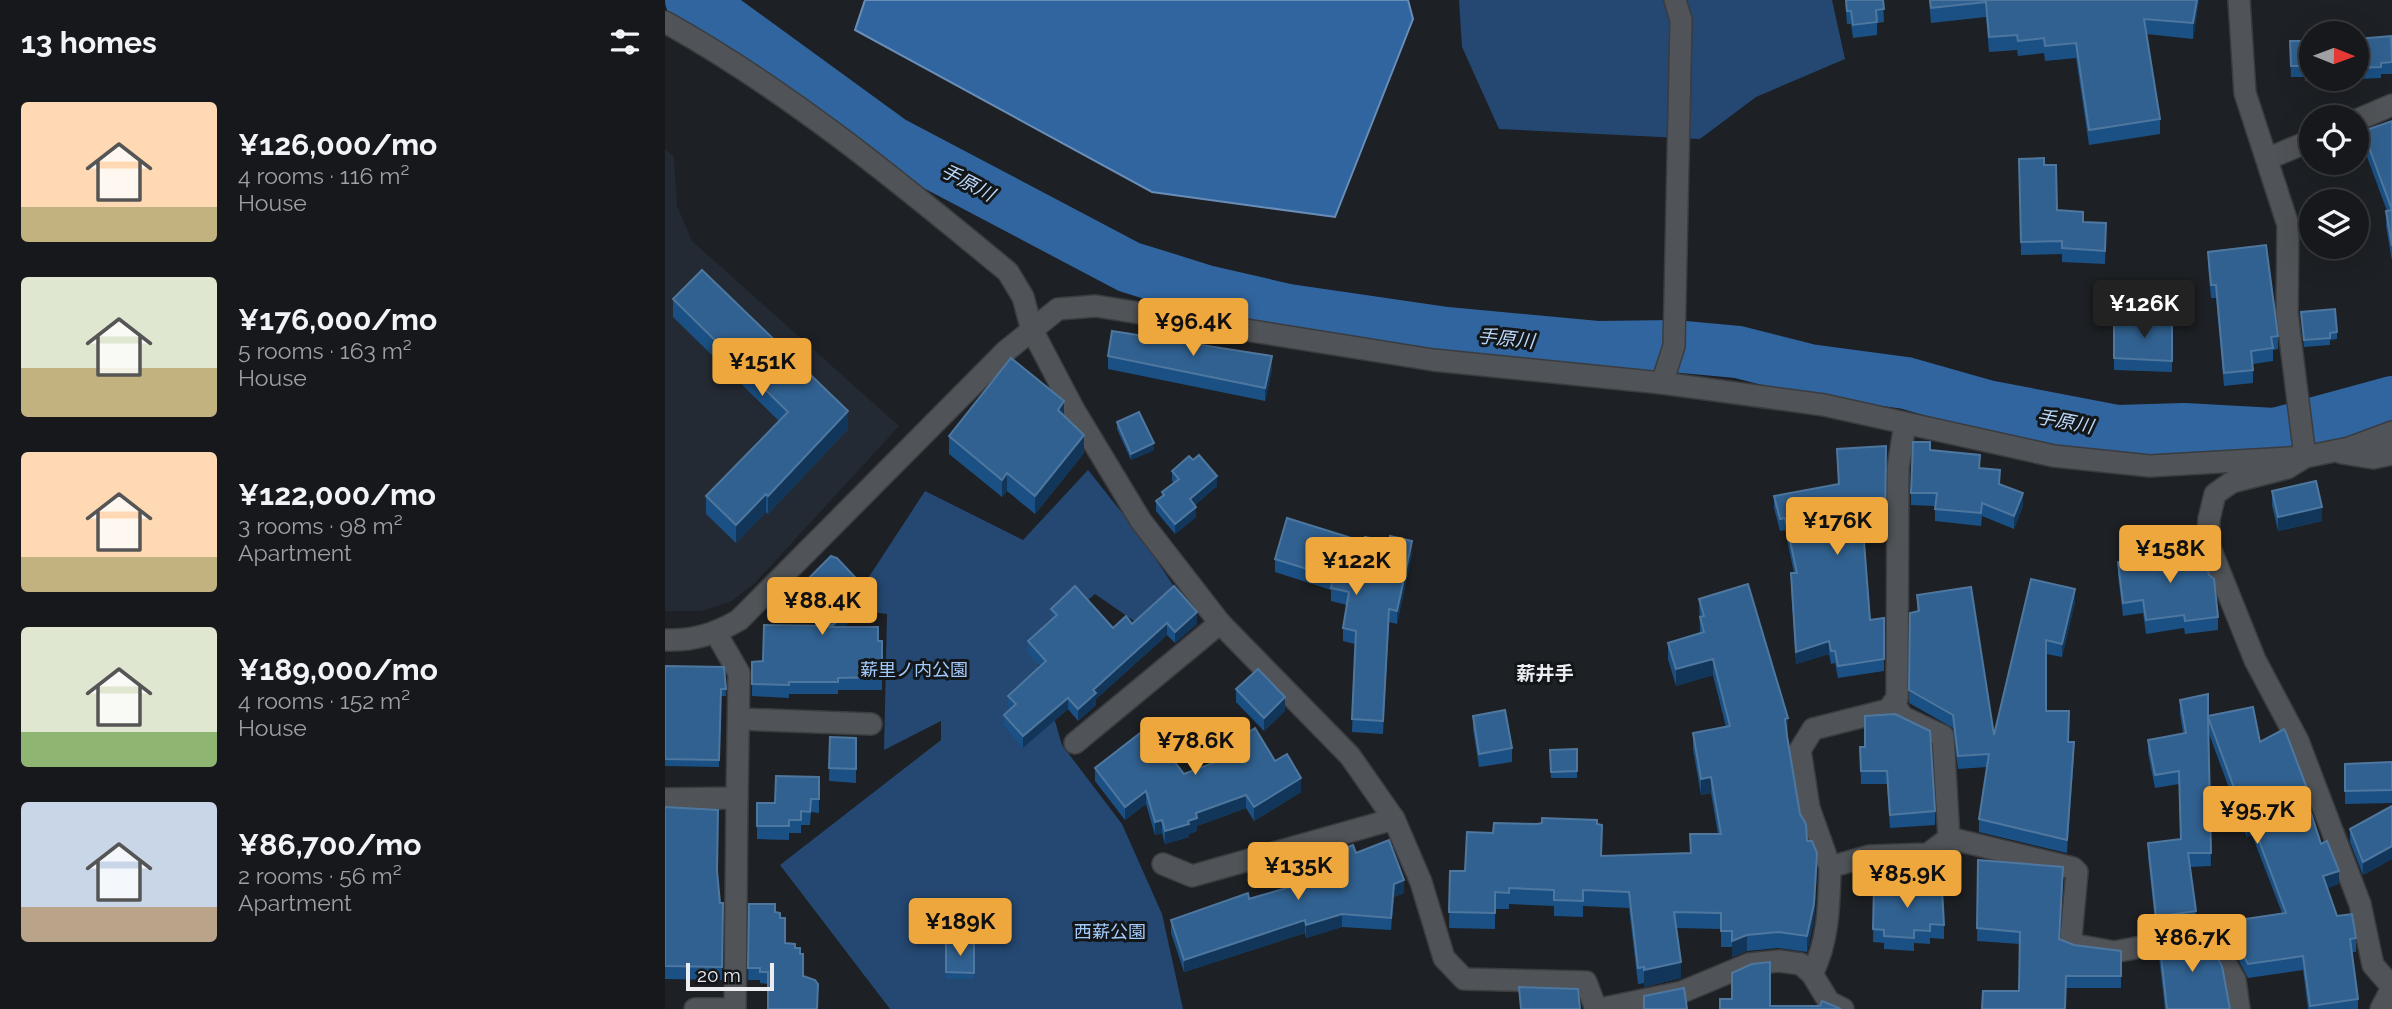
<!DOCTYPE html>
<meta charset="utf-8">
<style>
body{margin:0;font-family:Raleway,"Noto Sans JP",sans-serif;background:#232528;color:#f1f3f6;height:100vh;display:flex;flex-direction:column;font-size:26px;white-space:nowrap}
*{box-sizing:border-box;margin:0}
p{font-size:23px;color:#9ea0a3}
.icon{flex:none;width:38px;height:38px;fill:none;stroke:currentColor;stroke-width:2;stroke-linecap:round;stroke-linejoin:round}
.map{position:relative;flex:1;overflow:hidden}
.side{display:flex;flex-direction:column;background:#16181b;width:665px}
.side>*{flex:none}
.needle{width:46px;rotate:91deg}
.controls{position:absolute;left:1634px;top:21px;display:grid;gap:14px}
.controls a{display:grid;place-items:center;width:70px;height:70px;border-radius:50%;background:#16181b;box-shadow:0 7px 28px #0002,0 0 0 2px #35373a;font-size:35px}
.scale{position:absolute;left:21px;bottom:18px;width:88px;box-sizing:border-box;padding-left:7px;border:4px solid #ebedf0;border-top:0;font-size:19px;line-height:24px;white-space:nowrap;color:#ebedf0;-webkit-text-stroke:5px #14171a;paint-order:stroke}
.price{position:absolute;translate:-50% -60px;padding:0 16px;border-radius:7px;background:#eea73c;color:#111;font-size:23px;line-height:46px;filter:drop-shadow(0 2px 4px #0008)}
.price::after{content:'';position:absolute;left:50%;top:42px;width:21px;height:16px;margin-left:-10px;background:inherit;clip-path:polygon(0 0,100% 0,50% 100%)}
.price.current{background:#222;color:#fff}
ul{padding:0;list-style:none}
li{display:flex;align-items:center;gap:21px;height:175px;padding:0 21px}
li span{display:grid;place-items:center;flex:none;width:196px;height:140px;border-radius:7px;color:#555}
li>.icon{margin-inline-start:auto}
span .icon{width:84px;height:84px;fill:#fffc;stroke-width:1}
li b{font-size:30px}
h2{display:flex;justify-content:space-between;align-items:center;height:84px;padding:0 21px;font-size:30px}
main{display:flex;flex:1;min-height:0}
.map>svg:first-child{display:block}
.built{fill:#242a33}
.green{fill:#244872}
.water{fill:#3065a0;stroke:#688eb8;stroke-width:2}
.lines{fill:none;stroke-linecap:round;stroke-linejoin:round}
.river{stroke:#3065a0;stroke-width:52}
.minor-casing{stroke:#3a3c3f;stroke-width:24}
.tertiary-casing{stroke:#3a3c3f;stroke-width:24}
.minor{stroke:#505357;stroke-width:21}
.tertiary{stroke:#505357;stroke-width:21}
.wall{fill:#1b5084}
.shaded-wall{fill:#123659}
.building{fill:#316190;stroke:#4e779f;stroke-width:2}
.labels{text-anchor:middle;stroke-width:6;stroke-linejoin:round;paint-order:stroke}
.park-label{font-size:18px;fill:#a1cbfd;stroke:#14171a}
.water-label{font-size:19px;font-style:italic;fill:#bbd7f9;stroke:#14171a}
.neighbourhood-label{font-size:19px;font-weight:bold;fill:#ebedf0;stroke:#14171a}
</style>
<main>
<section class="side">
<h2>13 homes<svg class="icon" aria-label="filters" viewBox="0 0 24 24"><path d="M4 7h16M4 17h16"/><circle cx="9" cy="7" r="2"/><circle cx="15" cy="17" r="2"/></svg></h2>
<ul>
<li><span style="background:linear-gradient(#ffd9b3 75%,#c2b280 0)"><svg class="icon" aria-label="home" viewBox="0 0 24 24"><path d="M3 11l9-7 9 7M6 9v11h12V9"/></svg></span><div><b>¥126,000/mo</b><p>4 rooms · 116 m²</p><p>House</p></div></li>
<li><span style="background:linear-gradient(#dfe7d0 65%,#c2b280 0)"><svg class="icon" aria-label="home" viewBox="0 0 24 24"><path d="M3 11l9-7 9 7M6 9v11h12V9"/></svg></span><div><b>¥176,000/mo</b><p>5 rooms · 163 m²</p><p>House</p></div></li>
<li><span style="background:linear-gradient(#ffd9b3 75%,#c2b280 0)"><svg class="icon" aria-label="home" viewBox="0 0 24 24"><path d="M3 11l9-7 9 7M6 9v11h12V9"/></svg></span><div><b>¥122,000/mo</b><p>3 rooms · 98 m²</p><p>Apartment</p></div></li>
<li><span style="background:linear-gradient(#dfe7d0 75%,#8fb573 0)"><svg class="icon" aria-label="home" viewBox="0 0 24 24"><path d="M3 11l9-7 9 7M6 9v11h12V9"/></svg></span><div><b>¥189,000/mo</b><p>4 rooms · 152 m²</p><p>House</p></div></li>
<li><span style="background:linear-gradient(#c9d6e8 75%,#b9a48a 0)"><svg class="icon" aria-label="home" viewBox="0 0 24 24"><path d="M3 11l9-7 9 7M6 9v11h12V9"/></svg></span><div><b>¥86,700/mo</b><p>2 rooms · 56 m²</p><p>Apartment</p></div></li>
</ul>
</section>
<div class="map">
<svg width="1727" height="1009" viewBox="0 0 1727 1009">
<rect width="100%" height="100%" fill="#1d2024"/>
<!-- built -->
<polygon class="built" points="0,149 9,157 12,206 27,241 234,426 91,582 67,601 37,611 0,611"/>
<!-- green -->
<g class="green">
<polygon points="794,0 1167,0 1180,59 1091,97 1035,139 834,129 797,47"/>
<polygon points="423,470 474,534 516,597 472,623 430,594 368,646 397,745 457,824 497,914 518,1009 225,1009 115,865 276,740 276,721 219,750 222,614 183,609 260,491 358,540"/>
</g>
<!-- water -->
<polygon class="water" points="200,0 743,0 748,19 670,217 487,192 190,30"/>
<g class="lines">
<!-- river -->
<polyline class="river" points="26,0 62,22 227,142 464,267 541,291 623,310 781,333 932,347 1008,346 1073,352 1144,370 1241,383 1322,406 1452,431 1519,429 1610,434 1727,402"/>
<defs>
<g id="minor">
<polyline points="1574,0 1580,93 1623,225 1622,313 1640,457 1622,468 1567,482 1550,494 1544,519 1543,543 1590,660 1633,741 1695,904 1708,965 1727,987"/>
<path d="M0,22C124,91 234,182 343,272L358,297L367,330L409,410L476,521L555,623L685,756L729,819L756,882L779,958L799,979L921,982L931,1009"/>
<polyline points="1692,120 1727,105"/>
<polyline points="1602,159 1647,140"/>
<polyline points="367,330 393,309 431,306 768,360 997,383 1159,405 1389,456 1485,466 1640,457 1684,448 1727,432"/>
<polyline points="997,383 1009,346 1016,20 1010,0"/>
<polyline points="1240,424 1233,468 1232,699 1223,710 1148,729 1135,750 1144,808 1165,867 1204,856 1263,854 1284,838 1408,868 1412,872 1406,937 1411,945 1449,952 1524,938 1546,938 1570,980 1574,1009"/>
<polyline points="1677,453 1708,458 1727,454"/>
<polyline points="1228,703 1238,717 1278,736 1284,838"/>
<polyline points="74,719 206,724"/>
<polyline points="410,743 555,623"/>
<polyline points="0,799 72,798 74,673 51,633"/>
<polyline points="498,864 527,876 729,819"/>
<path d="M1147,974C1164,940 1164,904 1165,867"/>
<polyline points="30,1009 70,1009 72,798"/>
<polyline points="935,1009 1017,992 1084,964 1114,961 1136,964 1147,974 1164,1002 1178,1009"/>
<polyline points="1716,1009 1727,988"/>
</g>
<path id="tertiary" d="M0,640C28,641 50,634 74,620L341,351L367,330"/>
</defs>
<!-- minor casing -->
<use href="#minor" class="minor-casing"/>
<!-- tertiary casing -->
<use href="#tertiary" class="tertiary-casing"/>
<!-- minor -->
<use href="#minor" class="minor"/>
<!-- tertiary -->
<use href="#tertiary" class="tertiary"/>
</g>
<!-- wall -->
<g class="wall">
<polygon points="1180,0 1218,0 1219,22 1212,23 1212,35 1188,38 1186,24 1182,24"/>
<polygon points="1264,0 1534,0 1528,39 1481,34 1495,119 1495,134 1424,145 1411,58 1380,61 1379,53 1353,56 1352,50 1324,52 1321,17 1266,23"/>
<polygon points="1647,35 1647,79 1690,79 1640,81 1640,77 1626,77 1625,52"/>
<polygon points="1692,39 1727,53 1727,74 1716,74 1716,78 1692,79"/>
<polygon points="1727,121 1727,261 1721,226 1722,211 1698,146 1698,131"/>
<polygon points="1354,159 1379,165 1392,210 1418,222 1441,236 1440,264 1397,262 1397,254 1356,255"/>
<polygon points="1543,252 1613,336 1613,349 1608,350 1608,361 1588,364 1588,383 1559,386 1551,298 1546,298 1543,265"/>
<polygon points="8,299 183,429 103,514 101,512 71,543 41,514 41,496 114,421 8,317"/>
<polygon points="1636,312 1672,332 1672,339 1665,340 1665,345 1639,347"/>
<polygon points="1507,322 1507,372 1449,370 1449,323 1471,324"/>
<polygon points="443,356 607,369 600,401 443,369"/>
<polygon points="399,415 419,453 370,514 342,491 337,497 284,454 284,436"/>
<polygon points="452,422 489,450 466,460 452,429"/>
<polygon points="1221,446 1220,539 1199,542 1205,620 1219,618 1219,671 1173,678 1170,663 1166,664 1164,654 1131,664 1126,585 1126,573 1129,573 1120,530 1115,531 1109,508 1109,496 1173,484 1172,449"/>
<polygon points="1265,450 1315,468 1335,484 1358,506 1349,529 1317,516 1316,526 1270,521 1270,506 1246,505 1246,493"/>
<polygon points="507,471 552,486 530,505 531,517 510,534 491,511 491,501 497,497 497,492 509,483 507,481"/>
<polygon points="1607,491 1657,521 1613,531 1607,505"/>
<polygon points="699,542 747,554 732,624 724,622 718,734 687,732 690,644 678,641 678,628 682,605 666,601 666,590 610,572 610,559"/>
<polygon points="1453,562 1553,617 1553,630 1520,634 1519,628 1481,634 1478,613 1458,616 1453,575"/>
<polygon points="1366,579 1410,602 1397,657 1381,654 1381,711 1404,742 1409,755 1402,853 1314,832 1314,819 1322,767 1293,769 1288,728 1244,703 1245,613 1252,612 1252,595 1329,735"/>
<polygon points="134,588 203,604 179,627 213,641 217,641 217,690 173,690 173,694 124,694 124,698 87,696 87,662 98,661 154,626 135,606 135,602 134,600"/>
<polygon points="1034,599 1123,734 1122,735 1135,814 1142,841 1152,869 1149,920 1142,952 1113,948 1082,951 1067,957 1067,947 1056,947 1056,929 1011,928 1016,978 979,987 979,983 973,984 964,908 918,906 918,917 889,916 889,906 844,904 844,909 830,909 830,929 784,928 785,871 800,871 828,833 872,824 932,824 936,856 1026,853 1053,834 1046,793 1036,795 1028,749 1028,733 1061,727 1048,675 1011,686 1003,659 1003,643 1035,633"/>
<polygon points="386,609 448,628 467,624 532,624 510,643 502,635 431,699 431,705 413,721 403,709 358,748 339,726 339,715 345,709 343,707 343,696 375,666 363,653 363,641 386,620"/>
<polygon points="0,666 59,667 61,696 56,696 54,767 0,766"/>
<polygon points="571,689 620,711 599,731 571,702"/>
<polygon points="1515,700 1543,716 1595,742 1643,791 1643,804 1656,844 1674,884 1662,888 1672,916 1691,938 1691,952 1687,952 1693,999 1693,1009 1643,1009 1638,970 1583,978 1560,935 1560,922 1617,913 1587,835 1582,837 1543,731 1546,866 1525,867 1531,911 1531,925 1491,931 1483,857 1483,843 1515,839 1514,784 1490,788 1483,753 1483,740 1518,733 1515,714"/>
<polygon points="808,716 847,748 847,762 814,767 808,729"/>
<polygon points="165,737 191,738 191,783 164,781"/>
<polygon points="560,746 610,761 636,792 589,821 581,808 532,826 532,831 524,834 524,837 500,844 497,833 490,835 481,804 460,820 430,781 430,768 519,774 560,759"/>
<polygon points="1195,747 1270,811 1270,825 1225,828 1222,784 1196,784"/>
<polygon points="912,749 912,778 886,778 885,750"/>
<polygon points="1727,762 1727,803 1680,804 1680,764"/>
<polygon points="154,777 154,813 146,812 145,825 136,825 136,833 124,833 124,840 92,839 92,803 110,803"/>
<polygon points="1727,806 1727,859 1698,875 1685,842 1685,829"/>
<polygon points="0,807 52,873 55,903 58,903 57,980 0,979"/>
<polygon points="680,848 691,853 739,893 729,897 726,930 677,927 641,938 640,933 519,972 506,933 506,920 661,876 657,864 657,852"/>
<polygon points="1313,860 1398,879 1395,939 1409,945 1456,951 1456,988 1401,988 1354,991 1355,944 1312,941"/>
<polygon points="1209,886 1279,925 1279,939 1265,938 1265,944 1249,943 1249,951 1219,949 1219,943 1208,942"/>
<polygon points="84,904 110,912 115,918 120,943 130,948 103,984 95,983 95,980 83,980"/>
<polygon points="1494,938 1565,1009 1500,1009 1494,957"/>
<rect x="281" y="943" width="28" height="36"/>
</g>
<!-- shaded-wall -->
<g class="shaded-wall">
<polygon points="1532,0 1534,0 1528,39 1528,23"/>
<polygon points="1696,155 1696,162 1668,172 1668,165 1675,163 1692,163 1692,156"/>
<polygon points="607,356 607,369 600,401 600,388"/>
<polygon points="399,401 399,418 393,410"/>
<polygon points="183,411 183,429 103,514 103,496"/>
<polygon points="419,435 419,453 370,514 370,496"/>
<polygon points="489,443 489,450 466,460 466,454"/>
<polygon points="342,473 342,491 337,497 337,480"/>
<polygon points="552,476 552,486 525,509 525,499"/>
<polygon points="1358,493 1358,506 1349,529 1349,516"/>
<polygon points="101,494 101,512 71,543 71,525"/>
<polygon points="531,507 531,517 510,534 510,524"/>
<polygon points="1657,507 1657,521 1613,531 1613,517"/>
<polygon points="747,541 747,554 732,624 732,611"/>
<polygon points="1410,589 1410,602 1397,657 1397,644"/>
<polygon points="203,591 203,604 166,639 166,627"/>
<polygon points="724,609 724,622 718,734 718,721"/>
<polygon points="532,612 532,624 510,643 510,632"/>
<polygon points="502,623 502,635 431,699 431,705 413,721 413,709 428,690"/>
<polygon points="1164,641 1164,654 1131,664 1131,652"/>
<polygon points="1048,659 1048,675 1011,686 1011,669"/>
<polygon points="620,697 620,711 599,731 599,718"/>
<polygon points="403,698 403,709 358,748 358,736"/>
<polygon points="1123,718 1123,734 1120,735 1120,719"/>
<polygon points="1409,742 1409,755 1402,853 1402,840"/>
<polygon points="1046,777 1046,793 1036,795 1036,779"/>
<polygon points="636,778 636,792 589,821 589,807"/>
<polygon points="481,791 481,804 460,820 460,807"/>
<polygon points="581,795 581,808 532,826 532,831 524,834 524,837 500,844 500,831 523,821 531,813"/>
<polygon points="497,820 497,833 490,835 490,822"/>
<polygon points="1587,822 1587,835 1582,837 1582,823"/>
<polygon points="1727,846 1727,859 1698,875 1698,862"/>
<polygon points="1152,853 1149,920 1142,952 1142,936"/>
<polygon points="1674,871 1674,884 1658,890 1658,876"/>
<polygon points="739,880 739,893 729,897 726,930 729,884"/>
<polygon points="677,914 677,927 641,938 641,925"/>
<polygon points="640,920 640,933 519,972 519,960"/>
<polygon points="1082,935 1082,951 1067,957 1067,941"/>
<polygon points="1016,962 1016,978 979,987 979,970"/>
</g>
<!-- building -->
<g class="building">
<polygon points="1181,0 1218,0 1219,9 1211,10 1212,22 1188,25 1186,11 1182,11"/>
<polygon points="1265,0 1532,0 1528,23 1479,19 1495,119 1424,130 1411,43 1380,46 1379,38 1353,41 1352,35 1324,37 1321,2 1266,8"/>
<polygon points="1640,35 1647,35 1647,69 1640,70 1640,66 1626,66 1625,41 1640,41"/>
<polygon points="1726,36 1727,62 1716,63 1716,67 1692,68 1692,39"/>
<polygon points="1727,121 1727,246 1721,211 1727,210 1698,131"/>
<polygon points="1692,146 1696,155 1692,156"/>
<polygon points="1379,158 1379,165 1391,165 1392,210 1418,212 1418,222 1441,223 1440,251 1397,248 1397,241 1356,242 1354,159"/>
<polygon points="1601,245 1613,336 1606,337 1608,348 1586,351 1588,370 1559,373 1551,285 1546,285 1543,252"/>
<polygon points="37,270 183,411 103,496 101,494 71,525 41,496 123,412 8,299"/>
<polygon points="1670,309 1672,332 1665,333 1665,338 1639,340 1636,312"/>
<polygon points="1471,318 1507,322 1507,361 1449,358 1449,323 1471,324"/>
<polygon points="447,331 607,356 600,388 443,356"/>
<polygon points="346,358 399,401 393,410 419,435 370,496 342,473 337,480 284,436"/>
<polygon points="474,412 489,443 466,454 452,422"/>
<polygon points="1248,442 1265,442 1265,450 1315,455 1314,468 1335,470 1334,484 1358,493 1349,516 1317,503 1316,513 1270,509 1272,493 1246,493"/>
<polygon points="1221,446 1220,527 1198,529 1205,620 1219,618 1219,659 1173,666 1170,651 1166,651 1164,641 1131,652 1126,573 1132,573 1120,518 1115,519 1109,496 1174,484 1172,449"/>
<polygon points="534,455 552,476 525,499 531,507 510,524 491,501 499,495 497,492 514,479 507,471 524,456 528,460"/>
<polygon points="1651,481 1657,507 1613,517 1607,491"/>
<polygon points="622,518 699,542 700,537 724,542 725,536 747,541 732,611 724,609 718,721 687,719 691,631 678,628 684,592 666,588 668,577 610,559"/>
<polygon points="1536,548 1544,575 1549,579 1553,617 1520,621 1519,615 1481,620 1478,600 1458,603 1453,562"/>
<polygon points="166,556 172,558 203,591 166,627 213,627 213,641 217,641 217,677 173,678 173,682 124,682 124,685 87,684 87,662 98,661 99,625 166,626 135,594 137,592 134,588"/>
<polygon points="1366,579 1410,589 1397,644 1381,640 1381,711 1404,711 1403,742 1409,742 1402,840 1314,819 1324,754 1293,756 1288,715 1244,690 1245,613 1254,611 1252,595 1306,587 1329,735"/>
<polygon points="1083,584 1123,718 1120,719 1122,736 1135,814 1141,824 1142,841 1147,841 1152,853 1149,904 1142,936 1113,932 1082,935 1067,941 1067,931 1056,931 1056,913 1009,912 1016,962 979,970 979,967 973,968 964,892 918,890 918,901 889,900 889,890 844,888 844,893 830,892 830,913 784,912 785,871 800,871 802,832 828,833 829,823 872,824 877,823 877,818 932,820 932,824 937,825 936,856 1026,853 1025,834 1056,834 1046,777 1036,779 1028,733 1065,726 1048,659 1011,669 1003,643 1039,632 1035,617 1039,616 1034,599"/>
<polygon points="410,586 448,628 461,616 467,624 509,586 532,612 510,632 502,623 428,690 431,693 413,709 403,698 358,736 339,715 351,704 343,696 381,661 363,641 392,615 386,609"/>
<polygon points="0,666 59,667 61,689 56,689 54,760 0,759"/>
<polygon points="593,669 620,697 599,718 571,689"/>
<polygon points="1543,694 1543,716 1588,707 1595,742 1619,729 1621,733 1643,791 1639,791 1656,844 1662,841 1674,871 1658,876 1672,916 1687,914 1691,938 1685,939 1693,999 1645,1006 1638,956 1583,964 1560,922 1621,913 1587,822 1582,823 1543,717 1546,853 1523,853 1531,911 1491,917 1483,843 1516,839 1514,771 1490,775 1483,740 1521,733 1515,700"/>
<polygon points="840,710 847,748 814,754 808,716"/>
<polygon points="1230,714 1265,731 1270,811 1225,815 1222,771 1196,771 1195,747 1200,747 1200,716"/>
<polygon points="483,727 519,774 566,756 560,746 590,728 610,761 622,754 636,778 589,807 581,795 531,813 532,818 523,821 524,824 500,831 497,820 490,822 481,791 460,807 430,768"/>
<polygon points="165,737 191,738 191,769 164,768"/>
<polygon points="912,749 912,771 886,772 885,750"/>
<polygon points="1727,762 1727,790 1680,791 1680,764"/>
<polygon points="111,776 154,777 154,799 146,799 145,812 136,811 136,820 124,820 124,826 92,826 92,803 110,803"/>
<polygon points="1727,806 1727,846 1698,862 1685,829"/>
<polygon points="0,807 53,810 52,871 55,903 58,903 57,967 0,966"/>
<polygon points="724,840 739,880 729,884 726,918 677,914 641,925 640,920 519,960 506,920 583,893 584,899 666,875 657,852 678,843 680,848 688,845 691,853"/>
<polygon points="1313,860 1398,867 1394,939 1409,945 1456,951 1456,976 1401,976 1400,1009 1317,1009 1318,991 1354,991 1355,932 1312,928"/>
<polygon points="1209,886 1277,889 1279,925 1265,924 1265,931 1249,930 1249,938 1219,936 1219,930 1208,929"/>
<polygon points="84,904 110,904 110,912 115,913 115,918 120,918 120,943 130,944 130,948 135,948 135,954 138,954 138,976 150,980 153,984 152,1009 103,1009 103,972 95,972 95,968 83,968"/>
<polygon points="1538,933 1557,966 1565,1009 1502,1009 1494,938"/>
<polygon points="281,943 309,943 309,973 281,972"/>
<polygon points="1105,962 1105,1006 1155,1006 1157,1001 1176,1009 1055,1009 1055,999 1067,999 1067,973 1087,964"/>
<polygon points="854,987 913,989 915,1009 856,1009"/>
<polygon points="1019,988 1022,1009 979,1009 979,996"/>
</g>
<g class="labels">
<!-- park labels -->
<g class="park-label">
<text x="249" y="676">薪里ノ内公園</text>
<text x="445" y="938">西薪公園</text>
</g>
<!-- water labels -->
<g class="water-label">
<text transform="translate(303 182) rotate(28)" y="7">手原川</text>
<text transform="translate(841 338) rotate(6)" y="7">手原川</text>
<text transform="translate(1400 421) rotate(11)" y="7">手原川</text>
</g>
<!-- neighbourhood labels -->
<g class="neighbourhood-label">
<text x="880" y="680">薪井手</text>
</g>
</g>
</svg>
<div class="controls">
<a><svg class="needle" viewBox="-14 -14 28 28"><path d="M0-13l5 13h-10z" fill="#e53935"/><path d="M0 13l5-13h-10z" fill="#9ea0a3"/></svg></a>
<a><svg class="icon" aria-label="locate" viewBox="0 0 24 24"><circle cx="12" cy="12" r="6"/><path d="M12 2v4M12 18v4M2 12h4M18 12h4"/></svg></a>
<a><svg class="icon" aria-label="layers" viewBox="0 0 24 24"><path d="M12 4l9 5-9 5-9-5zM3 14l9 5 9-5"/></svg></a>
</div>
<div class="scale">20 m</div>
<b class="price current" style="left:1479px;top:340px">¥126K</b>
<b class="price" style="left:528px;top:358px">¥96.4K</b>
<b class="price" style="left:97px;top:398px">¥151K</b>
<b class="price" style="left:1172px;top:557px">¥176K</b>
<b class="price" style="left:1505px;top:585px">¥158K</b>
<b class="price" style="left:691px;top:597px">¥122K</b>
<b class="price" style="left:157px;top:637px">¥88.4K</b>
<b class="price" style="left:530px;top:777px">¥78.6K</b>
<b class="price" style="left:1592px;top:846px">¥95.7K</b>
<b class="price" style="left:633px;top:902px">¥135K</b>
<b class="price" style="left:1242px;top:910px">¥85.9K</b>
<b class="price" style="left:295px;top:958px">¥189K</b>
<b class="price" style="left:1527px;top:974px">¥86.7K</b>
</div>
</main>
